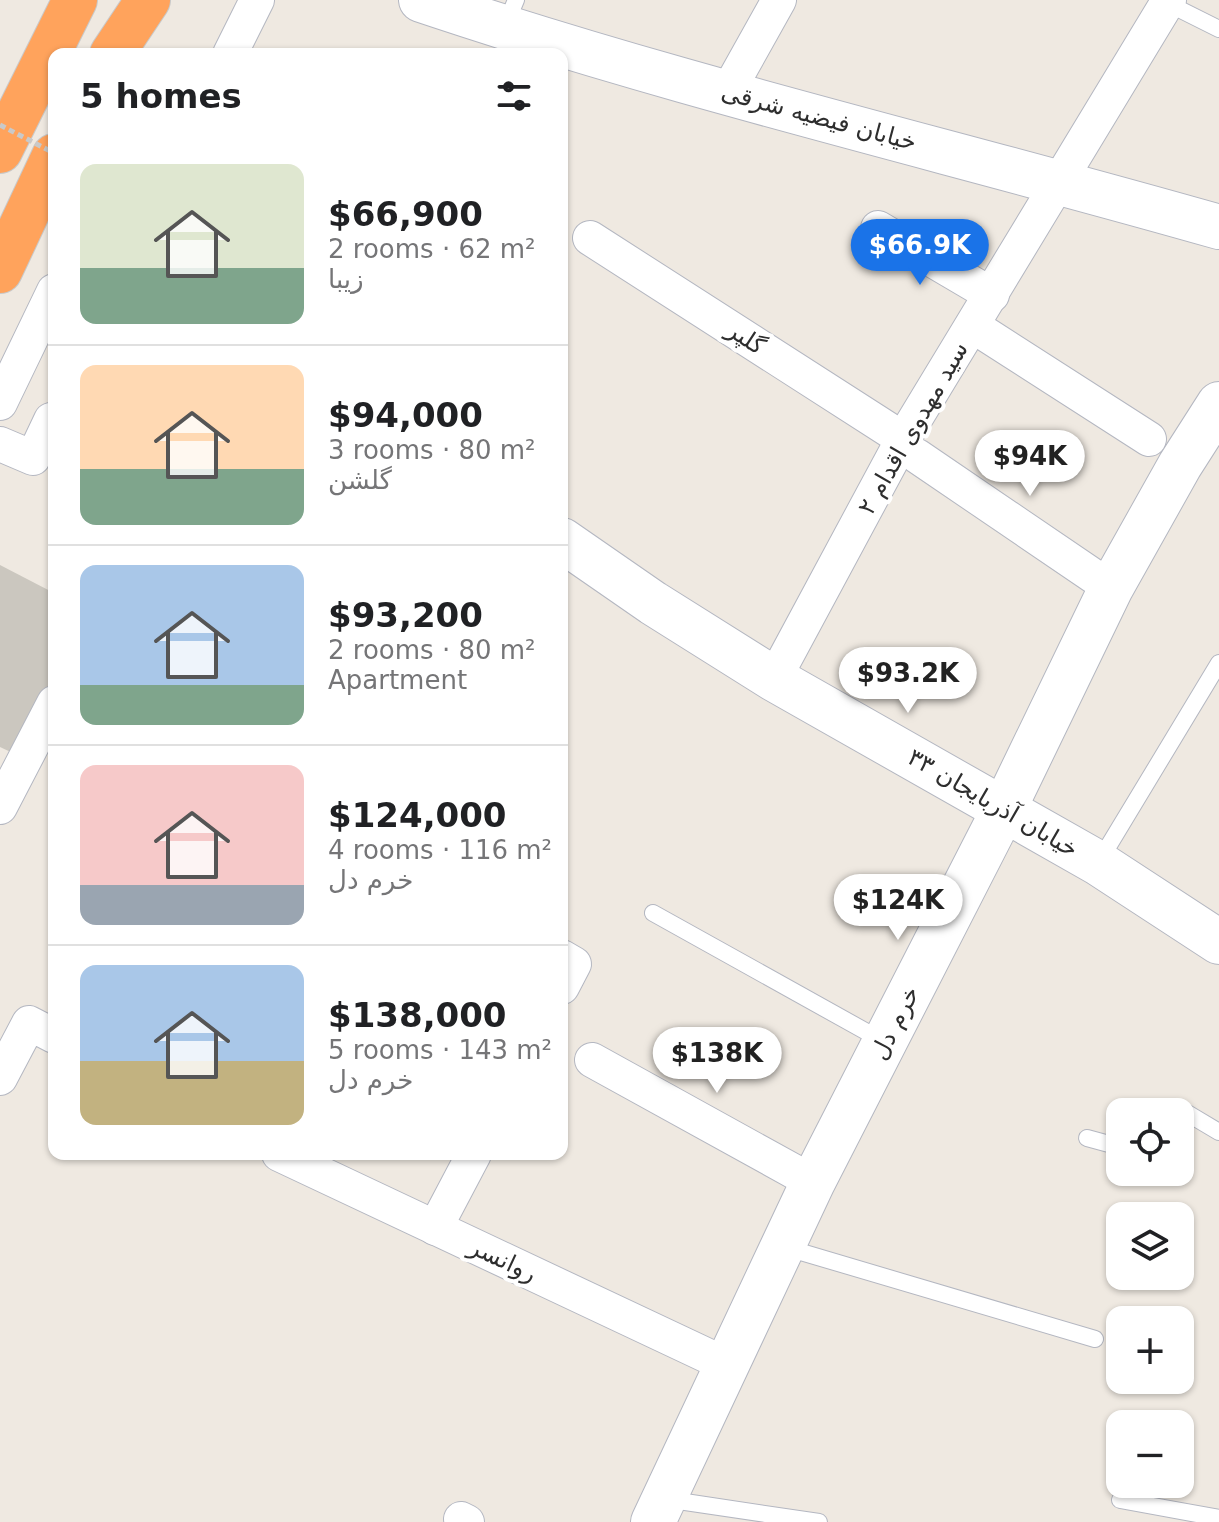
<!DOCTYPE html>
<meta charset="utf-8">
<style>
body{margin:0;font-family:"DejaVu Sans",Vazirmatn,sans-serif;background:#f2f2f2;color:#202124;height:100vh;display:flex;flex-direction:column;font-size:30px;white-space:nowrap}
*{box-sizing:border-box;margin:0}
p{font-size:26px;color:#757577}
.icon{flex:none;width:44px;height:44px;fill:none;stroke:currentColor;stroke-width:2;stroke-linecap:round;stroke-linejoin:round}
.map{position:relative;flex:1;overflow:hidden}
.panel{position:absolute;left:48px;top:48px;width:520px;height:1112px;display:flex;flex-direction:column;background:#fff;border-radius:16px;box-shadow:0 2px 6px #0004}
.panel>*{flex:none}
.controls{position:absolute;left:1106px;top:1098px;display:grid;gap:16px}
.controls a{display:grid;place-items:center;width:88px;height:88px;border-radius:16px;background:#fff;box-shadow:0 2px 6px #0004;font-size:40px}
.price{position:absolute;translate:-50% -68px;padding:0 18px;border-radius:28px;background:#fff;color:#222;font-size:26px;line-height:52px;filter:drop-shadow(0 2px 4px #0008)}
.price::after{content:'';position:absolute;left:50%;top:48px;width:24px;height:18px;margin-left:-12px;background:inherit;clip-path:polygon(0 0,100% 0,50% 100%)}
.price.active{background:#1a73e8;color:#fff}
ul{padding:0;list-style:none}
li{display:flex;align-items:center;gap:24px;height:200px;padding:0 32px}
li+li{border-top:2px solid #e0e0e0}
li span{display:grid;place-items:center;flex:none;width:224px;height:160px;border-radius:16px;color:#555}
li>.icon{margin-inline-start:auto}
span .icon{width:96px;height:96px;fill:#fffc;stroke-width:1}
li b{font-size:34px}
h2{display:flex;justify-content:space-between;align-items:center;height:96px;padding:0 32px;font-size:34px}
.map>svg:first-child{display:block}
.building{fill:#cbc7bf}
.lines{fill:none;stroke-linecap:round;stroke-linejoin:round}
.lane-casing{stroke:#b4b7c1;stroke-width:18}
.street-casing{stroke:#b4b7c1;stroke-width:36}
.secondary-casing{stroke:#b4b7c1;stroke-width:46}
.highway-casing{stroke:#c9c9c9;stroke-width:46}
.lane{stroke:#fff;stroke-width:16}
.street{stroke:#fff;stroke-width:34}
.secondary{stroke:#fff;stroke-width:44}
.highway{stroke:#ffa35c;stroke-width:44}
.path-bridge{stroke:#c9c9c9;stroke-width:5;stroke-dasharray:6 4;stroke-linecap:butt}
.labels{text-anchor:middle;stroke-width:8;stroke-linejoin:round;paint-order:stroke}
.street-label{font-size:24px;fill:#2e2e2e;stroke:#fff}
</style>
<div class="map">
<svg width="1219" height="1522" viewBox="0 0 1219 1522">
<rect width="100%" height="100%" fill="#efe9e1"/>
<!-- building -->
<polygon class="building" points="0,565 54,593 54,680 17,755 0,747"/>
<g class="lines">
<defs>
<g id="lane">
<polyline points="1163,1 1219,29"/>
<polyline points="505,26 516,0"/>
<polyline points="1100,860 1219,663"/>
<polyline points="653,913 883,1041"/>
<polyline points="1180,1126 1187,1113 1219,1132"/>
<polyline points="1087,1138 1120,1147"/>
<polyline points="784,1247 1095,1339"/>
<polyline points="665,1499 819,1522"/>
<polyline points="1120,1500 1219,1518"/>
</g>
<g id="street">
<polyline points="230,54 257,0"/>
<polyline points="727,93 779,0"/>
<polyline points="878,228 992,295"/>
<polyline points="590,238 903,439"/>
<polyline points="973,326 1149,439"/>
<polyline points="0,403 54,291"/>
<polyline points="0,444 33,458 51,420 54,421"/>
<polyline points="917,456 1111,588"/>
<polyline points="774,679 903,439 1169,0"/>
<polyline points="0,807 54,703"/>
<polyline points="562,957 574,964 562,987"/>
<polyline points="592,1060 813,1182"/>
<polyline points="0,1078 29,1023 54,1036"/>
<polyline points="279,1154 727,1365"/>
<polyline points="435,1228 474,1154"/>
<polyline points="461,1519 467,1522"/>
</g>
<g id="secondary">
<path d="M421,0C683,88 953,151 1219,227"/>
<polyline points="562,540 653,603 774,679 1098,863 1219,942"/>
<polyline points="653,1522 813,1182 1004,809 1111,588 1180,465 1219,404"/>
</g>
<g id="highway">
<polyline points="112,54 148,0"/>
<polyline points="0,151 75,0"/>
<polyline points="0,271 54,156"/>
</g>
</defs>
<!-- lane casing -->
<use href="#lane" class="lane-casing"/>
<!-- street casing -->
<use href="#street" class="street-casing"/>
<!-- secondary casing -->
<use href="#secondary" class="secondary-casing"/>
<!-- highway casing -->
<use href="#highway" class="highway-casing"/>
<!-- lane -->
<use href="#lane" class="lane"/>
<!-- street -->
<use href="#street" class="street"/>
<!-- secondary -->
<use href="#secondary" class="secondary"/>
<!-- highway -->
<use href="#highway" class="highway"/>
<!-- path-bridge -->
<polyline class="path-bridge" points="0,125 54,153"/>
</g>
<g class="labels">
<!-- street labels -->
<g class="street-label">
<text transform="translate(819 117) rotate(15)" y="8">خیابان فیضیه شرقی</text>
<text transform="translate(746 338) rotate(33)" y="8">گلپر</text>
<text transform="translate(913 428) rotate(-60)" y="8">سید مهدوی اقدام ۲</text>
<text transform="translate(993 803) rotate(30)" y="8">خیابان آذربایجان ۳۳</text>
<text transform="translate(895 1023) rotate(-63)" y="8">خرم دل</text>
<text transform="translate(503 1260) rotate(25)" y="8">روانسر</text>
</g>
</g>
</svg>
<div class="controls">
<a><svg class="icon" aria-label="locate" viewBox="0 0 24 24"><circle cx="12" cy="12" r="6"/><path d="M12 2v4M12 18v4M2 12h4M18 12h4"/></svg></a>
<a><svg class="icon" aria-label="layers" viewBox="0 0 24 24"><path d="M12 4l9 5-9 5-9-5zM3 14l9 5 9-5"/></svg></a>
<a>+</a>
<a>−</a>
</div>
<b class="price active" style="left:920px;top:287px">$66.9K</b>
<b class="price" style="left:1030px;top:498px">$94K</b>
<b class="price" style="left:908px;top:715px">$93.2K</b>
<b class="price" style="left:898px;top:942px">$124K</b>
<b class="price" style="left:717px;top:1095px">$138K</b>
<section class="panel">
<h2>5 homes<svg class="icon" aria-label="filters" viewBox="0 0 24 24"><path d="M4 7h16M4 17h16"/><circle cx="9" cy="7" r="2"/><circle cx="15" cy="17" r="2"/></svg></h2>
<ul>
<li><span style="background:linear-gradient(#dfe7d0 65%,#7fa58c 0)"><svg class="icon" aria-label="home" viewBox="0 0 24 24"><path d="M3 11l9-7 9 7M6 9v11h12V9"/></svg></span><div><b>$66,900</b><p>2 rooms · 62 m²</p><p>زیبا</p></div></li>
<li><span style="background:linear-gradient(#ffd9b3 65%,#7fa58c 0)"><svg class="icon" aria-label="home" viewBox="0 0 24 24"><path d="M3 11l9-7 9 7M6 9v11h12V9"/></svg></span><div><b>$94,000</b><p>3 rooms · 80 m²</p><p>گلشن</p></div></li>
<li><span style="background:linear-gradient(#a9c7e8 75%,#7fa58c 0)"><svg class="icon" aria-label="home" viewBox="0 0 24 24"><path d="M3 11l9-7 9 7M6 9v11h12V9"/></svg></span><div><b>$93,200</b><p>2 rooms · 80 m²</p><p>Apartment</p></div></li>
<li><span style="background:linear-gradient(#f6c9c9 75%,#9aa5b1 0)"><svg class="icon" aria-label="home" viewBox="0 0 24 24"><path d="M3 11l9-7 9 7M6 9v11h12V9"/></svg></span><div><b>$124,000</b><p>4 rooms · 116 m²</p><p>خرم دل</p></div></li>
<li><span style="background:linear-gradient(#a9c7e8 60%,#c2b280 0)"><svg class="icon" aria-label="home" viewBox="0 0 24 24"><path d="M3 11l9-7 9 7M6 9v11h12V9"/></svg></span><div><b>$138,000</b><p>5 rooms · 143 m²</p><p>خرم دل</p></div></li>
</ul>
</section>
</div>
